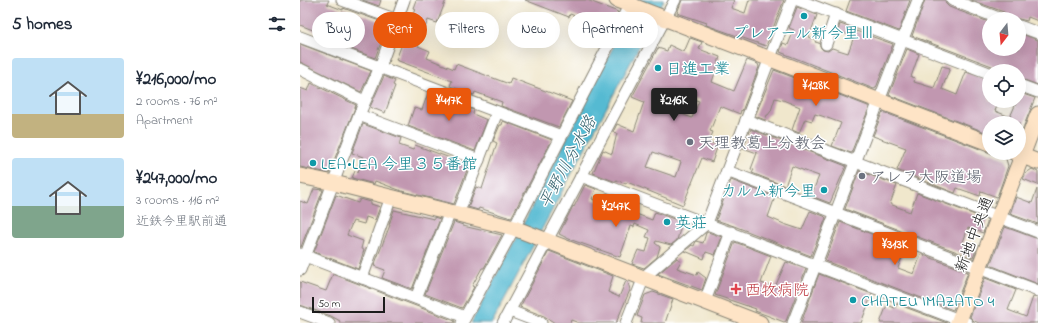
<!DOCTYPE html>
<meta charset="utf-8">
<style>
body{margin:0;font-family:"Indie Flower","Klee One",sans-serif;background:#f2f2f3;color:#1f2937;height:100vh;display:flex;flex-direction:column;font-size:15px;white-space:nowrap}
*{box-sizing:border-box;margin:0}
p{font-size:13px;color:#747a83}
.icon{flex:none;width:22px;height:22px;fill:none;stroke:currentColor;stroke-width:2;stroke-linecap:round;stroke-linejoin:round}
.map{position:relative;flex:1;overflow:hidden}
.side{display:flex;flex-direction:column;background:#fff;width:300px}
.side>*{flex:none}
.hud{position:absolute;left:12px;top:12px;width:380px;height:36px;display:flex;gap:8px}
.needle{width:26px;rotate:196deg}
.controls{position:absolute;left:682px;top:12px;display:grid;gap:8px}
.controls a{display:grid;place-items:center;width:44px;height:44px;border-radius:50%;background:#fff;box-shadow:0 4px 16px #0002;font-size:20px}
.scale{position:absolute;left:12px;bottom:10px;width:73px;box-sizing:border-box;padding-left:4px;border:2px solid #1c1c1c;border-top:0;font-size:11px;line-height:14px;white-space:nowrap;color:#1c1c1c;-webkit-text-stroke:3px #fff;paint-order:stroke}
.price{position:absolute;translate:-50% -34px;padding:0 9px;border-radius:4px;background:#ea580c;color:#fff;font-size:13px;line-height:26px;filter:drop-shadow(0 1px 2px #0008)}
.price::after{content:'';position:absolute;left:50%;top:24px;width:12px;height:9px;margin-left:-6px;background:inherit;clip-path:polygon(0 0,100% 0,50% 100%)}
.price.on{background:#222;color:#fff}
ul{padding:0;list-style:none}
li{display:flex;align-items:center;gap:12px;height:100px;padding:0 12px}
li span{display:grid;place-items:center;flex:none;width:112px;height:80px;border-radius:4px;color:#555}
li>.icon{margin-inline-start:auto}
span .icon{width:48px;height:48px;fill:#fffc;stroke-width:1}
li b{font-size:17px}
h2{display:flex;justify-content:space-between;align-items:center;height:48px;padding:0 12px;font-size:17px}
.chip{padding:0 14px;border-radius:18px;background:#fff;box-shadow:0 4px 16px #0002;font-size:14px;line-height:36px}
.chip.on{background:#ea580c;color:#fff}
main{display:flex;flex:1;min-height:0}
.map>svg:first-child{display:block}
.water{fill:#54bad2;stroke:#386b77}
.building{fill:#c197b0;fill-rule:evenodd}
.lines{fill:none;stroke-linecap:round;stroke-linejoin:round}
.street-casing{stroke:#868274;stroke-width:13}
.secondary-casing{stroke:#868274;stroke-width:17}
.street{stroke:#fff;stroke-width:11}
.secondary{stroke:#fee4c6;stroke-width:15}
.culture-dot{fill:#0f9aa8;stroke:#fff;stroke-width:1.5}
.worship-dot{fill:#6b7280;stroke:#fff;stroke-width:1.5}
.health-dot{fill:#e0444e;stroke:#fff;stroke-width:1.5}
.labels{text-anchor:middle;stroke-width:3;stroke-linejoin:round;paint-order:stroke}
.culture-label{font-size:16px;fill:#0d838f;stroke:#fff;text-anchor:start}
.worship-label{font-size:16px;fill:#5b616d;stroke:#fff;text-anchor:start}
.street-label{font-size:16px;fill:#1c1c1c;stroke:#fff}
.health-label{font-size:16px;fill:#be3a42;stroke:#fff;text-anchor:start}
.water-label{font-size:17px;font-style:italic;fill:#35636e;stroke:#fff}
</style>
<main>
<section class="side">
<h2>5 homes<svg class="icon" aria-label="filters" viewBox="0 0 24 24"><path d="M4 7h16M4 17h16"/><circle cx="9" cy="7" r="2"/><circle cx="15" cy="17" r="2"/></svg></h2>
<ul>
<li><span style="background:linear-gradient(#bfe0f5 70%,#c2b280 0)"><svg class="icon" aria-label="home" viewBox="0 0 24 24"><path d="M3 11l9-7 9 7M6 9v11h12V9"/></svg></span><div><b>¥216,000/mo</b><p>2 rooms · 76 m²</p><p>Apartment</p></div></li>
<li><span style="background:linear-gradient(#bfe0f5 60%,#7fa58c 0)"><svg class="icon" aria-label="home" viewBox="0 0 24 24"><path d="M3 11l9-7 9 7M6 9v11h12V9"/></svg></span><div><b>¥247,000/mo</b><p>3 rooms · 116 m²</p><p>近鉄今里駅前通</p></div></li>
</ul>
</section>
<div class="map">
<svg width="738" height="323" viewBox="0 0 738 323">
<rect width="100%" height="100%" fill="#fff"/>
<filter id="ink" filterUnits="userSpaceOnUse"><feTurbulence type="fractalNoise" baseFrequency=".025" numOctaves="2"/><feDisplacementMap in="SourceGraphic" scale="8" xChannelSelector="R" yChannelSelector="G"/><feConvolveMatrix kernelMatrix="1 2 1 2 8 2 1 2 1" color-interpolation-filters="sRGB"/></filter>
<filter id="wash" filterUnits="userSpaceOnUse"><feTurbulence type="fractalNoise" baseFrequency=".012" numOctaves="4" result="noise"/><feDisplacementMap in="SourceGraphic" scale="16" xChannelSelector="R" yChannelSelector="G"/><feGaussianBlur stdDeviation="0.9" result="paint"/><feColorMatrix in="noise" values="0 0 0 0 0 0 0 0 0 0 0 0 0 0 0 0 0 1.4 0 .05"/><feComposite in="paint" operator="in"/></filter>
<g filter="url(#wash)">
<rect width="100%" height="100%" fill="#f0e7cc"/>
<!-- water -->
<polygon class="water" points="337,0 364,0 192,323 171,323 216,238"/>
<g id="blocks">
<!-- building -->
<g class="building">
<polygon points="0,0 29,0 27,4 43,10 43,8 88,24 75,58 22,38 23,34 0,25"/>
<polygon points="62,0 81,0 79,6"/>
<polygon points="116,0 146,0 137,23 128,20 118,46 130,51 127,58 154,69 156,64 209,84 211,78 272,101 259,127 201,106 202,102 175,92 174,95 150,86 152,81 96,60 115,9 113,8"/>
<polygon points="225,0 287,0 318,12 313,21 312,20 309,28 307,28 303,38 288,33 292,22 270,14 269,17"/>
<polygon points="382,0 434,0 431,8 445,13 449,0 484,0 466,46 406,25 407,23 377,13"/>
<polygon points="550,0 610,0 599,31 546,11"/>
<polygon points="625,0 645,0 646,4 649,7 689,22 689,49 719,49 719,33 738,40 738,85 719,78 719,71 704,71 696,66 695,69 692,66 612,36"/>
<polygon points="671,0 738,0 738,21 728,17 727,21 719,19 708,19 707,15 704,12"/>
<polygon points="497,7 517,15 509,37 516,40 515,42 519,43 521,48 523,50 528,51 532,48 548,53 556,31 593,44 576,88 574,89 480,52 483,43 488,45 494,30 489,28"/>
<polygon points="540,24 555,29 552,36 538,31"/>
<path d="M390,38L402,42L399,49L420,57L412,82L434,91L447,60L458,64L459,67L442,111L441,110L440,114L420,106L410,131L413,132L409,142L418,145L412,162L402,158L383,205L327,182L326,184L316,180V182L293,173L303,150L312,154L317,133L313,132L317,124L334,131L344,102L332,97L358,48L367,51L369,45L384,52ZM377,94L399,101L392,118L371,110ZM353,152L381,162L376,177L347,167Z"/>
<polygon points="0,44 71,71 61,92 0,62"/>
<polygon points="607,49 619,54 611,77 615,78 614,82 634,88 642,66 650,68 642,89 657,95 666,72 689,80 689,101 699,101 695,111 710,117 717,101 719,101 720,93 735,98 719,138 719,123 689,123 689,130 686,129 685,132 589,95"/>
<polygon points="474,70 568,106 569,108 551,153 532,146 541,123 522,116 515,114 512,121 505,119 499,133 492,130 500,107 483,100 475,98 471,111 468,115 467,115 465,120 455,116"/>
<polygon points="84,76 95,81 93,85 95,86 85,113 70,107"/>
<polygon points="11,83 56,105 29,173 0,167 0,88 8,91"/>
<polygon points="128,93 174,110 173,114 187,120 175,151 108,126 114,108 122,110"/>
<polygon points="583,112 706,159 708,166 697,197 681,191 680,196 657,188 655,193 597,170 606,148 573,136 582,113"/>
<polygon points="203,121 252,140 211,218 179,208 178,210 168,207 176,187 182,189 197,143 193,141 200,125 202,125"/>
<polygon points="63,124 101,138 99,145 113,150 115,145 169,165 154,204 102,191 75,181 74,184 52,178 55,171 58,172 63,157 52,153"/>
<polygon points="451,129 546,166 530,203 511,196 519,176 505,171 492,166 485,186 452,173 454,170 451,169 457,153 443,148"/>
<polygon points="732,169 738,172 738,185 723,179 726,173"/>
<polygon points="559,171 597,185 590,204 610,212 617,193 688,220 683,233 668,228 662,245 676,250 673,258 545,209"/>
<polygon points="431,180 475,197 468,217 484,224 502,230 510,211 524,216 526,218 511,256 434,226 416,220"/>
<polygon points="285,185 296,189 292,199 317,209 318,207 352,220 355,212 382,222 377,240 371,245 356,241 355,243 360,247 357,257 344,268 332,264 338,250 346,252 350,238 346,237 349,230 335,224 334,227 331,226 320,257 269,239 259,234 273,206 274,207"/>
<polygon points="14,189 23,190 1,247 0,247 0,201 8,204"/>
<polygon points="737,189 738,224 710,214 716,197 732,203"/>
<polygon points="36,195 58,203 60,199 71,202 71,204 80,207 75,220 66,217 64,224 53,221 47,235 63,241 61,249 64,250 58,269 14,252"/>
<polygon points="94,210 134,219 134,217 140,219 112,289 82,278 85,270 74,266 90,225 89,225"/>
<polygon points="154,222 163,225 163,226 202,235 184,268 182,268 172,286 174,287 162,308 125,294"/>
<polygon points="540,222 606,247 598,268 614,274 621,254 668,272 653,310 525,261"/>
<polygon points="705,227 738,239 738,284 690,265"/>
<polygon points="408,232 422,237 415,255 406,252 404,259 385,251 392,245 394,246 396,241 403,243 406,233"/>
<polygon points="435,242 471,256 461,283 475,287 486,262 506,269 486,321 484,322 466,315 455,311 456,309 415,295"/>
<polygon points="249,251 313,276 308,292 319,297 326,281 328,282 330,290 316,323 279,323 271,320 270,323 255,323 244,316 220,307"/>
<polygon points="377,258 381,261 377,268 397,275 398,272 406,278 402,290 358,274"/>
<polygon points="33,274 155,321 154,323 39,323 40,321 31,316 0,305 0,282 26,291"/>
<polygon points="519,274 572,294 561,323 501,323"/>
<polygon points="685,278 716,290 708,310 726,317 733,297 738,298 738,323 679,323 674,321 670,317"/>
<polygon points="353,292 373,299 365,323 341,323 342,318 337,316 345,295"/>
<polygon points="597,304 647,323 580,323 587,305 595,308"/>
</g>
</g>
</g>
<g filter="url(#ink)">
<use href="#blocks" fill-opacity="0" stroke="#868274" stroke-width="1"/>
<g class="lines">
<defs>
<g id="street">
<polyline points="42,0 97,20"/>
<polyline points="498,0 689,73"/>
<polyline points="652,0 701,19"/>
<polyline points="719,26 738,33"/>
<polyline points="0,37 261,136"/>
<polyline points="526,44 536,14"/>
<polyline points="0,69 64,101"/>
<polyline points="719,85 738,92"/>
<polyline points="59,115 179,160"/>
<polyline points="446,120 738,232"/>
<polyline points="427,171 738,291"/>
<polyline points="281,176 667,323"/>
<polyline points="158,214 197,112"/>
<polyline points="0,254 165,317"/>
<polyline points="0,270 59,115 80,67 104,0"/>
<polyline points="62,278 91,197"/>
<polyline points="116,298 150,212"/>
<polyline points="405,301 431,232"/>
<polyline points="210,311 241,323"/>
<polyline points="0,312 29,323"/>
<polyline points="162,323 214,228 332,0"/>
<polyline points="203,323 375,0"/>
<polyline points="326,323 344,277 407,223 492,0"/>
<polyline points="493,323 618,0"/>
</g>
<g id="secondary">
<polyline points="317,0 689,143"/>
<polyline points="715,153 738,162"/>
<polyline points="0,176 34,183 214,228 460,323"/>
<polyline points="658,323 738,114"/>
</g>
</defs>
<!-- street casing -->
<use href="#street" class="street-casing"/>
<!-- secondary casing -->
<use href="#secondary" class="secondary-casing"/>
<!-- street -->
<use href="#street" class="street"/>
<!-- secondary -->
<use href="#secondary" class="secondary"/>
</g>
</g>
<!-- markers -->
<g class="culture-dot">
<circle cx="504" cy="16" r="4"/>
<circle cx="358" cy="68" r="4"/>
<circle cx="13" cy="163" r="4"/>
<circle cx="524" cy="190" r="4"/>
<circle cx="367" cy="222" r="4"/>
<circle cx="553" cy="300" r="4"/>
</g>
<g class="worship-dot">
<circle cx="390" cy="142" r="4"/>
<circle cx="562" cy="176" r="4"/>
</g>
<path class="health-dot" d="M434 283h4v4h4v4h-4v4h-4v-4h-4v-4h4z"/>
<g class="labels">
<!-- culture labels -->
<g class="culture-label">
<text x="504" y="38" text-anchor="middle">プレアール新今里Ⅲ</text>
<text x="366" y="74">日進工業</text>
<text x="21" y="169">LEA•LEA 今里３５番館</text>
<text x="516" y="196" text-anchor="end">カルム新今里</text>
<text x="375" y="228">英荘</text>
<text x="561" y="306">CHATEU IMAZATO 4</text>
</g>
<!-- worship labels -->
<g class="worship-label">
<text x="398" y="148">天理教葛上分教会</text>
<text x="570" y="182">アレフ大阪道場</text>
</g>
<!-- street labels -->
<g class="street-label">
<text transform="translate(673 234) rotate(-69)" y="6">新地中央通</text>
</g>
<!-- health labels -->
<g class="health-label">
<text x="445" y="295">西牧病院</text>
</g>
<!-- water labels -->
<g class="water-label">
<text transform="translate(267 162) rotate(-62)" y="6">平野川分水路</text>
</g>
</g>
</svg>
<div class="controls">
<a><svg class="needle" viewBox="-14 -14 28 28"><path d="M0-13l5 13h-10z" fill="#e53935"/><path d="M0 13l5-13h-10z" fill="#747a83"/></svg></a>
<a><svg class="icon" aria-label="locate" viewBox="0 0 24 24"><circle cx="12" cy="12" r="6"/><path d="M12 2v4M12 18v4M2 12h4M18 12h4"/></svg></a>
<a><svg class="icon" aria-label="layers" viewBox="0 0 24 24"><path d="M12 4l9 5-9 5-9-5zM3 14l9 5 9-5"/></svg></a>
</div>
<div class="scale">50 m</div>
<b class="price" style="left:516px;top:107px">¥128K</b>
<b class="price" style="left:149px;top:122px">¥417K</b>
<b class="price on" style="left:374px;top:122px">¥216K</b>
<b class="price" style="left:316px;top:228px">¥247K</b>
<b class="price" style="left:595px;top:266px">¥313K</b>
<div class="hud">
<a class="chip">Buy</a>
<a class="chip on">Rent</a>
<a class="chip">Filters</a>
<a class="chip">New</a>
<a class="chip">Apartment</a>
</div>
</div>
</main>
